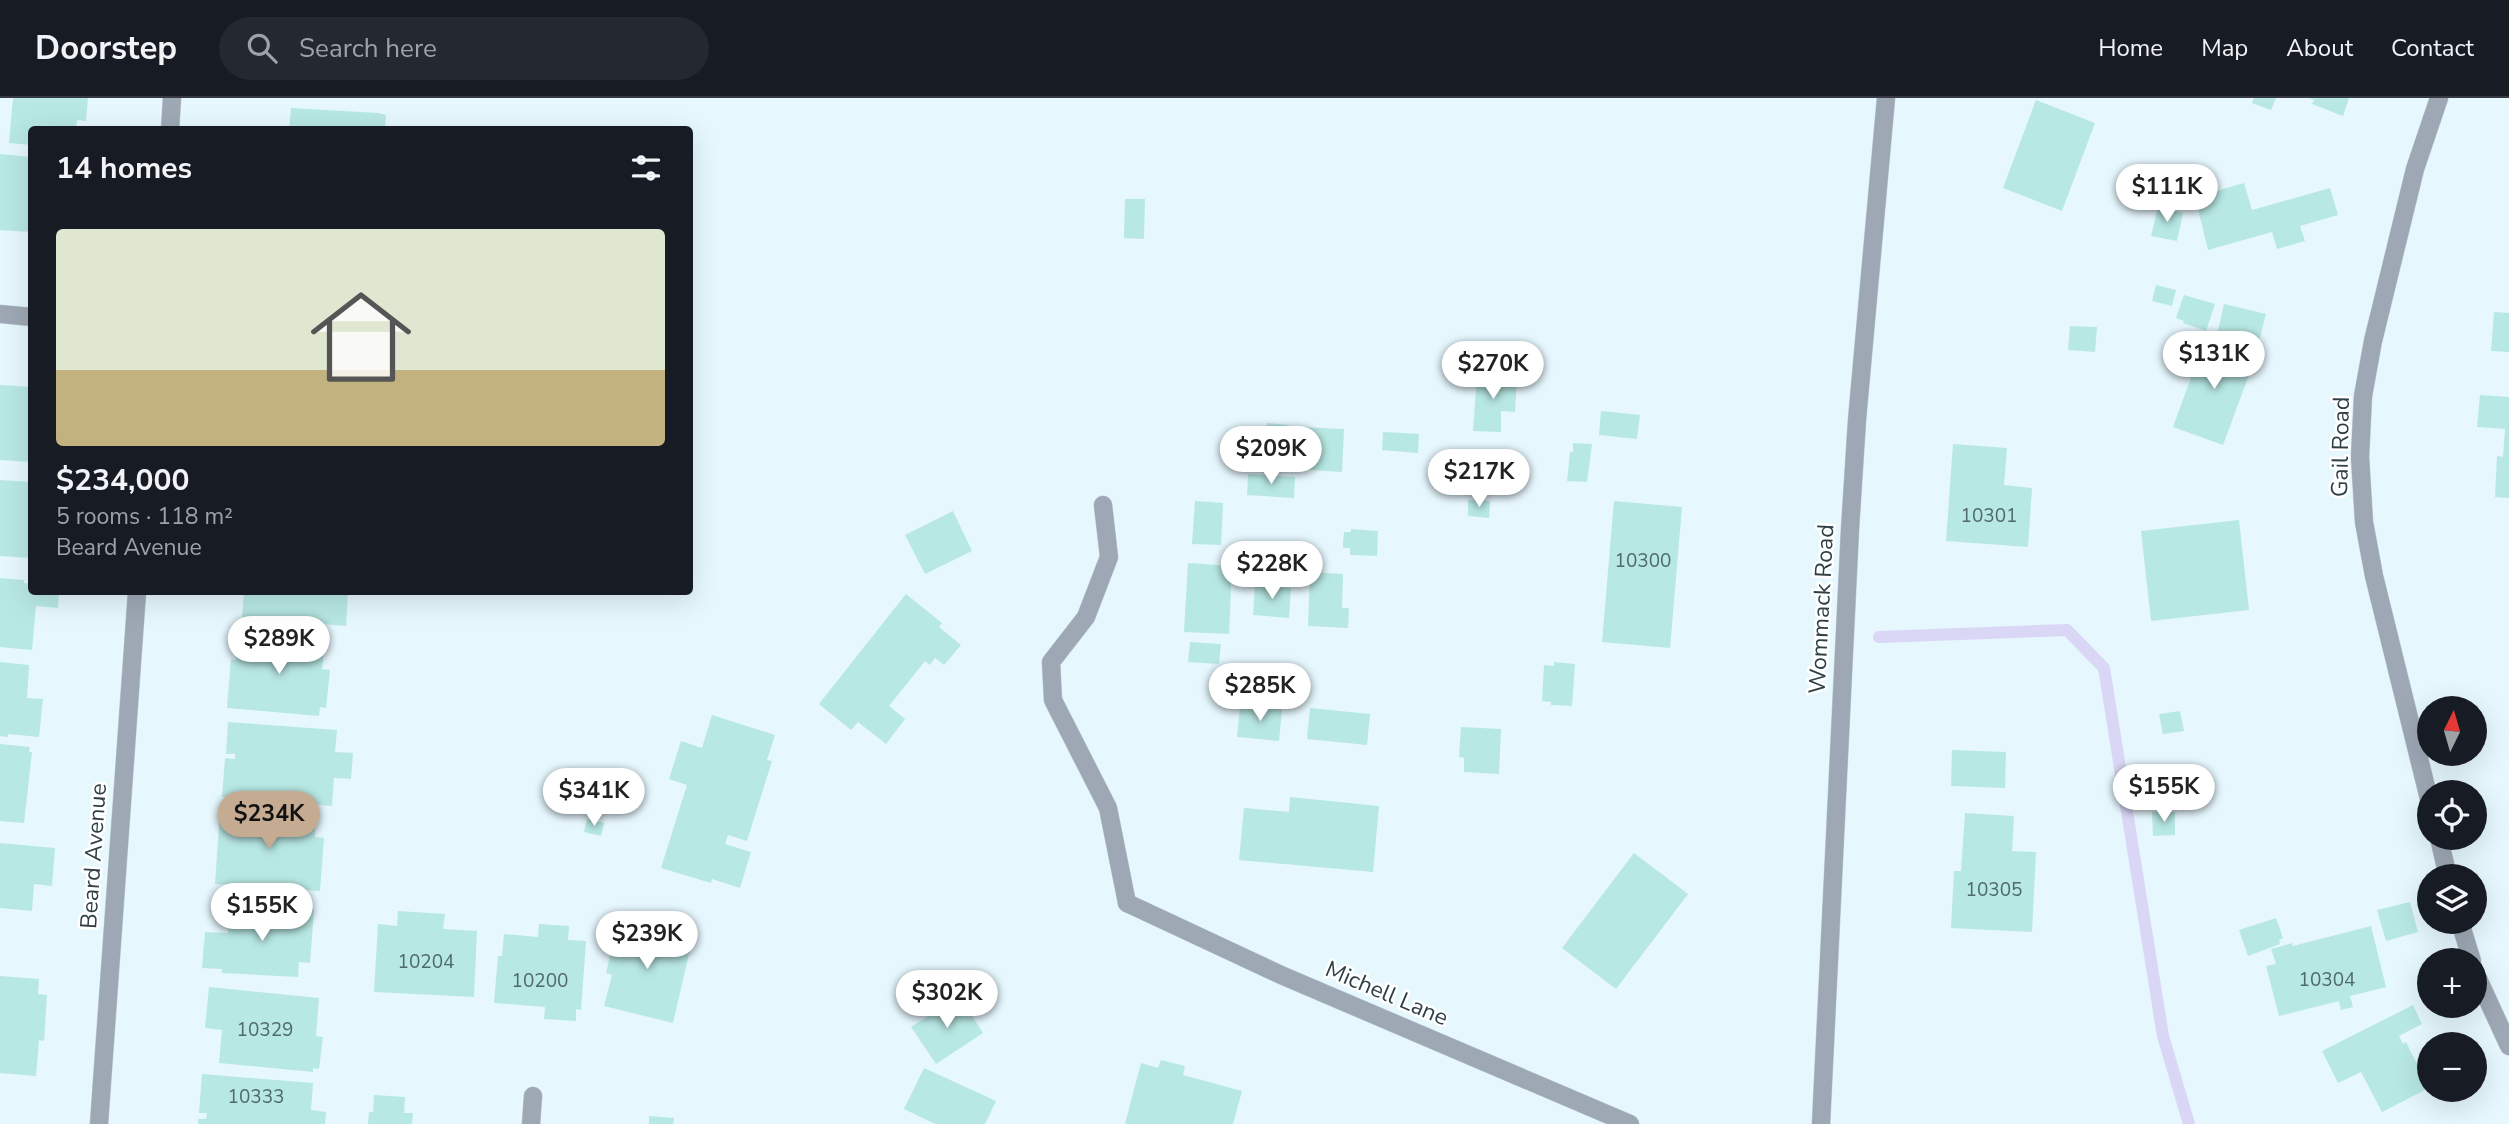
<!DOCTYPE html>
<meta charset="utf-8">
<style>
body{margin:0;font-family:"Nunito Sans",sans-serif;background:#242831;color:#f1f3f6;height:100vh;display:flex;flex-direction:column;font-size:26px;white-space:nowrap}
*{box-sizing:border-box;margin:0}
p{font-size:23px;color:#9ea1a6}
.icon{flex:none;width:38px;height:38px;fill:none;stroke:currentColor;stroke-width:2;stroke-linecap:round;stroke-linejoin:round}
.map{position:relative;flex:1;overflow:hidden}
.drawer{position:absolute;left:28px;top:28px;width:665px;height:469px;display:flex;flex-direction:column;background:#171b24;border-radius:7px;box-shadow:0 7px 28px #0002}
.drawer>*{flex:none}
.needle{width:46px;rotate:5deg}
.tools{position:absolute;left:2417px;top:598px;display:grid;gap:14px}
.tools a{display:grid;place-items:center;width:70px;height:70px;border-radius:50%;background:#171b24;box-shadow:0 7px 28px #0002;font-size:35px}
.price{position:absolute;translate:-50% -60px;padding:0 16px;border-radius:24px;background:#fff;color:#222;font-size:23px;line-height:46px;filter:drop-shadow(0 2px 4px #0008)}
.price::after{content:'';position:absolute;left:50%;top:42px;width:21px;height:16px;margin-left:-10px;background:inherit;clip-path:polygon(0 0,100% 0,50% 100%)}
.price.active{background:#c6ab93;color:#111}
ul{padding:0;list-style:none}
li{display:grid;align-content:center;gap:14px;height:371px;padding:0 28px}
li span{display:grid;place-items:center;height:217px;border-radius:7px;color:#555}
li>.icon{margin-inline-start:auto}
span .icon{width:126px;height:126px;fill:#fffc;stroke-width:1}
li b{font-size:30px}
h2{display:flex;justify-content:space-between;align-items:center;height:84px;padding:0 28px;font-size:30px}
header{display:flex;align-items:center;gap:42px;box-sizing:border-box;height:98px;padding:0 35px;background:#171b24;border-bottom:2px solid #363941}
header strong{font-size:33px}
nav{display:flex;gap:38px;margin-inline-start:auto;font-size:24px}
.search{width:490px;height:63px;background:#242831;display:flex;align-items:center;gap:18px;box-sizing:border-box;padding:0 24px;border-radius:38px;color:#9ea1a6;font-size:26px}
.map>svg:first-child{display:block}
.lines{fill:none;stroke-linecap:round;stroke-linejoin:round}
.stream{stroke:#d9d6f6;stroke-width:12}
.building{fill:#b8e8e4}
.lane-casing{stroke:#c1d2d9;stroke-width:19}
.street-casing{stroke:#c1d2d9;stroke-width:19}
.lane{stroke:#9ea8b5;stroke-width:18}
.street{stroke:#9ea8b5;stroke-width:18}
.labels{text-anchor:middle;stroke-width:5;stroke-linejoin:round;paint-order:stroke}
.number-label{font-size:19px;fill:#50696e}
.street-label{font-size:23px;fill:#2e3f46;stroke:#fff}
</style>
<header>
<strong>Doorstep</strong>
<div class="search"><svg class="icon" aria-label="search" viewBox="0 0 24 24"><circle cx="10" cy="10" r="6"/><path d="M15 15l6 6"/></svg>Search here</div>
<nav><a>Home</a><a>Map</a><a>About</a><a>Contact</a></nav>
</header>
<div class="map">
<svg width="2509" height="1026" viewBox="0 0 2509 1026">
<rect width="100%" height="100%" fill="#e6f7fe"/>
<g class="lines">
<!-- stream -->
<polyline class="stream" points="1879,539 2067,532 2104,570 2163,938 2189,1026"/>
</g>
<!-- building -->
<g class="building">
<polygon points="13,0 88,0 86,23 77,22 76,32 32,32 32,47 9,45"/>
<polygon points="2254,0 2276,0 2271,12 2252,5"/>
<polygon points="2309,0 2349,0 2343,18 2312,6 2314,2"/>
<polygon points="2036,2 2095,25 2062,113 2003,90"/>
<polygon points="291,10 378,15 386,17 385,32 289,32"/>
<polygon points="0,56 32,59 32,134 0,132"/>
<polygon points="2244,85 2252,112 2330,90 2338,117 2300,128 2305,143 2277,151 2272,134 2208,152 2195,99"/>
<polygon points="1125,101 1145,101 1144,141 1124,140"/>
<polygon points="2158,109 2183,115 2177,143 2151,138"/>
<polygon points="2156,187 2176,192 2172,208 2152,203"/>
<polygon points="2184,197 2215,206 2206,233 2183,225 2184,223 2176,220"/>
<polygon points="2224,206 2266,216 2258,247 2217,237"/>
<polygon points="2494,214 2509,215 2509,254 2491,253"/>
<polygon points="2070,228 2097,229 2095,254 2068,252"/>
<polygon points="2206,238 2256,258 2223,347 2173,329"/>
<polygon points="1477,276 1517,279 1515,314 1501,313 1501,334 1473,333"/>
<polygon points="0,287 32,289 32,364 0,362"/>
<polygon points="2480,297 2509,299 2509,400 2495,399 2497,358 2503,359 2505,331 2477,329"/>
<polygon points="1601,313 1640,317 1637,341 1599,337"/>
<polygon points="1267,325 1289,327 1288,347 1266,346"/>
<polygon points="1300,329 1344,331 1342,374 1297,371"/>
<polygon points="1383,334 1419,336 1418,355 1382,352"/>
<polygon points="1573,345 1592,346 1587,384 1567,383 1570,354 1573,354"/>
<polygon points="1953,346 2007,350 2004,387 2032,390 2028,449 1946,443"/>
<polygon points="1248,376 1295,379 1294,400 1247,397"/>
<polygon points="0,382 32,384 32,460 0,458"/>
<polygon points="1468,402 1490,403 1489,420 1468,418"/>
<polygon points="1195,403 1223,405 1221,447 1192,446"/>
<polygon points="1614,403 1682,409 1670,550 1602,544"/>
<polygon points="953,413 972,453 925,476 905,437"/>
<polygon points="2239,422 2249,512 2151,523 2141,433"/>
<polygon points="1351,431 1378,433 1377,458 1350,457 1350,450 1343,450 1343,444 1344,434 1351,434"/>
<polygon points="1188,465 1232,468 1229,536 1184,534"/>
<polygon points="1310,474 1343,476 1342,510 1349,510 1348,530 1308,528"/>
<polygon points="0,480 24,482 24,485 32,486 32,494 59,494 58,510 36,508 32,552 0,549"/>
<polygon points="1255,487 1291,490 1289,520 1253,517"/>
<polygon points="244,494 348,494 346,528 242,519"/>
<polygon points="906,496 942,525 939,529 961,547 944,567 935,560 930,567 925,563 889,608 905,621 886,646 858,624 851,632 819,606"/>
<polygon points="238,536 325,543 322,571 330,572 326,610 320,609 319,618 227,610 231,561 236,562"/>
<polygon points="1190,544 1221,546 1219,566 1188,564"/>
<polygon points="0,564 29,567 27,600 43,601 39,639 8,636 8,639 0,638"/>
<polygon points="1554,564 1575,566 1572,608 1551,607 1551,604 1542,603 1544,567 1554,568"/>
<polygon points="1240,607 1282,611 1279,643 1237,639"/>
<polygon points="1310,610 1370,616 1367,647 1307,641"/>
<polygon points="2180,613 2184,633 2163,636 2159,616"/>
<polygon points="712,617 775,637 767,662 772,663 747,743 728,737 725,746 751,754 740,790 712,781 711,785 661,770 687,687 669,681 681,643 702,650"/>
<polygon points="228,624 337,632 335,654 353,655 351,681 334,680 332,708 222,699 225,660 235,661 235,656 226,656"/>
<polygon points="1461,629 1501,631 1499,676 1464,674 1464,660 1459,659"/>
<polygon points="0,646 30,649 29,654 32,654 24,725 0,723"/>
<polygon points="1952,652 2006,654 2005,690 1951,688"/>
<polygon points="1290,699 1379,708 1373,774 1239,762 1244,710 1289,714"/>
<polygon points="220,713 316,719 315,739 324,740 320,793 215,786"/>
<polygon points="2152,714 2175,714 2175,737 2153,738"/>
<polygon points="1965,715 2014,718 2012,753 2036,754 2032,834 1951,830 1954,773 1961,773"/>
<polygon points="587,721 604,725 601,738 584,734"/>
<polygon points="0,745 55,750 52,788 34,786 32,813 0,810"/>
<polygon points="1634,755 1688,796 1616,891 1562,850"/>
<polygon points="2410,804 2418,834 2386,843 2377,812"/>
<polygon points="263,808 314,811 310,865 299,864 298,879 222,875 222,871 202,870 205,834 228,835 229,817 251,818"/>
<polygon points="398,813 445,816 443,831 477,833 474,899 374,894 378,826 397,828"/>
<polygon points="2276,820 2283,840 2279,842 2280,846 2248,858 2239,832"/>
<polygon points="623,822 649,829 650,825 676,832 673,843 691,847 673,925 604,908 612,877 606,875 613,845 618,846"/>
<polygon points="539,826 569,828 568,842 586,843 581,912 576,911 576,923 544,921 545,909 494,905 498,858 502,858 504,836 538,839"/>
<polygon points="2371,828 2386,889 2350,898 2353,909 2341,912 2339,903 2279,918 2266,868 2276,866 2271,851 2292,845 2293,848"/>
<polygon points="0,878 39,881 38,896 47,897 44,943 39,942 36,978 0,975"/>
<polygon points="209,889 319,900 316,938 323,939 319,971 313,970 313,974 219,965 222,932 205,930"/>
<polygon points="959,898 983,935 936,966 911,929"/>
<polygon points="2413,907 2422,926 2399,938 2403,946 2406,944 2429,990 2382,1014 2361,974 2338,985 2322,953"/>
<polygon points="1161,962 1185,968 1183,977 1242,993 1233,1026 1125,1026 1141,965 1158,970"/>
<polygon points="924,970 996,1003 985,1026 935,1026 904,1011"/>
<polygon points="202,976 313,985 311,1012 326,1014 325,1026 198,1026 198,1021 206,1021 207,1015 199,1015"/>
<polygon points="374,997 405,999 404,1015 413,1015 412,1026 368,1026 369,1014 373,1014"/>
<polygon points="649,1018 674,1020 673,1026 649,1026"/>
</g>
<g class="lines">
<defs>
<polyline id="lane" points="1103,407 1109,459 1086,519 1051,564 1053,602 1108,710 1127,805"/>
<g id="street">
<polyline points="170,32 172,0"/>
<polyline points="0,216 32,219"/>
<polyline points="2429,701 2374,478 2364,424 2360,359 2363,298 2373,243 2415,71 2439,0"/>
<polyline points="2439,740 2448,779"/>
<polyline points="1127,805 1281,877 1630,1026"/>
<polyline points="2460,824 2472,863"/>
<polyline points="2474,872 2509,948"/>
<polyline points="99,1026 137,494"/>
<polyline points="531,1026 533,998"/>
<polyline points="1821,1026 1850,431 1857,322 1886,0"/>
</g>
</defs>
<!-- lane casing -->
<use href="#lane" class="lane-casing"/>
<!-- street casing -->
<use href="#street" class="street-casing"/>
<!-- lane -->
<use href="#lane" class="lane"/>
<!-- street -->
<use href="#street" class="street"/>
</g>
<g class="labels">
<!-- number labels -->
<g class="number-label">
<text x="1989" y="424">10301</text>
<text x="1643" y="469">10300</text>
<text x="1994" y="798">10305</text>
<text x="426" y="870">10204</text>
<text x="2327" y="888">10304</text>
<text x="540" y="889">10200</text>
<text x="265" y="938">10329</text>
<text x="256" y="1005">10333</text>
</g>
<!-- street labels -->
<g class="street-label">
<text transform="translate(2340 349) rotate(-89)" y="8">Gail Road</text>
<text transform="translate(1821 511) rotate(-87)" y="8">Wommack Road</text>
<text transform="translate(93 758) rotate(-86)" y="8">Beard Avenue</text>
<text transform="translate(1387 895) rotate(23)" y="8">Michell Lane</text>
</g>
</g>
</svg>
<div class="tools">
<a><svg class="needle" viewBox="-14 -14 28 28"><path d="M0-13l5 13h-10z" fill="#e53935"/><path d="M0 13l5-13h-10z" fill="#9ea1a6"/></svg></a>
<a><svg class="icon" aria-label="locate" viewBox="0 0 24 24"><circle cx="12" cy="12" r="6"/><path d="M12 2v4M12 18v4M2 12h4M18 12h4"/></svg></a>
<a><svg class="icon" aria-label="layers" viewBox="0 0 24 24"><path d="M12 4l9 5-9 5-9-5zM3 14l9 5 9-5"/></svg></a>
<a>+</a>
<a>−</a>
</div>
<b class="price" style="left:2167px;top:126px">$111K</b>
<b class="price" style="left:2214px;top:293px">$131K</b>
<b class="price" style="left:1493px;top:303px">$270K</b>
<b class="price" style="left:1271px;top:388px">$209K</b>
<b class="price" style="left:1479px;top:411px">$217K</b>
<b class="price" style="left:1272px;top:503px">$228K</b>
<b class="price" style="left:279px;top:578px">$289K</b>
<b class="price" style="left:1260px;top:625px">$285K</b>
<b class="price" style="left:2164px;top:726px">$155K</b>
<b class="price" style="left:594px;top:730px">$341K</b>
<b class="price active" style="left:269px;top:753px">$234K</b>
<b class="price" style="left:262px;top:845px">$155K</b>
<b class="price" style="left:647px;top:873px">$239K</b>
<b class="price" style="left:947px;top:932px">$302K</b>
<section class="drawer">
<h2>14 homes<svg class="icon" aria-label="filters" viewBox="0 0 24 24"><path d="M4 7h16M4 17h16"/><circle cx="9" cy="7" r="2"/><circle cx="15" cy="17" r="2"/></svg></h2>
<ul>
<li><span style="background:linear-gradient(#dfe7d0 65%,#c2b280 0)"><svg class="icon" aria-label="home" viewBox="0 0 24 24"><path d="M3 11l9-7 9 7M6 9v11h12V9"/></svg></span><div><b>$234,000</b><p>5 rooms · 118 m²</p><p>Beard Avenue</p></div></li>
</ul>
</section>
</div>
